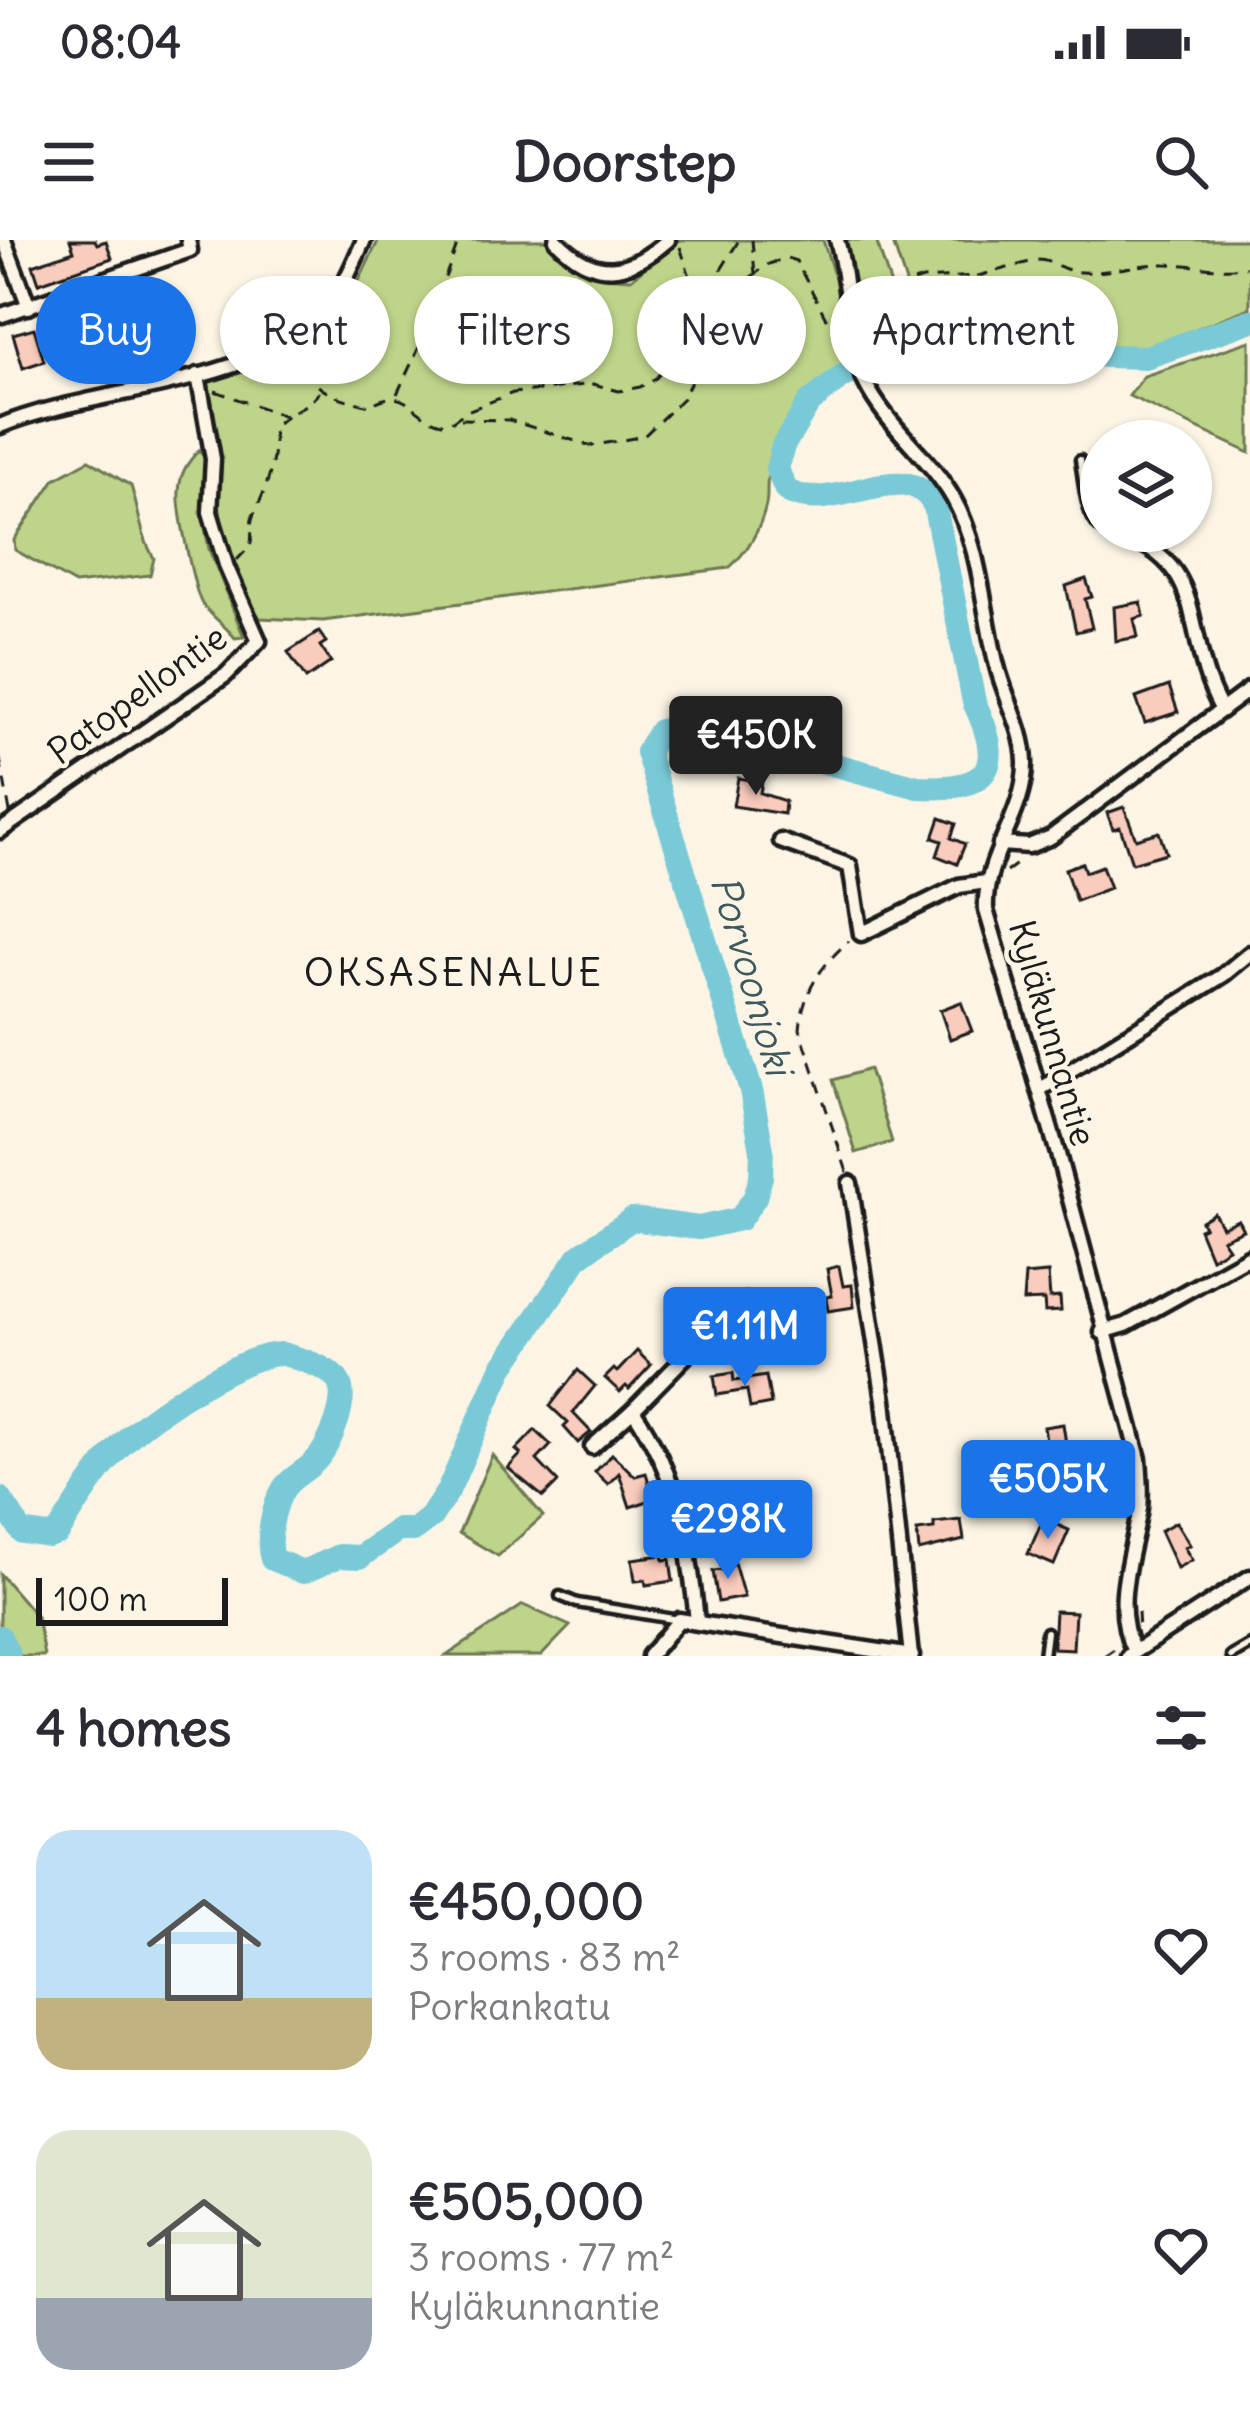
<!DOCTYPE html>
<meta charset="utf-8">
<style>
body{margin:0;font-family:Delius,sans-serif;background:#f7f7f7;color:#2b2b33;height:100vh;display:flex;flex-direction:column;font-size:45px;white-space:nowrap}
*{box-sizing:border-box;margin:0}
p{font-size:39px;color:#7c7c81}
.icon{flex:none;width:66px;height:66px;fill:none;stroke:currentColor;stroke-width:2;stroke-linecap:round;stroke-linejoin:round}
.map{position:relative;height:1416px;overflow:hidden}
.side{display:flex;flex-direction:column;background:#fff;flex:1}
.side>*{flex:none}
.top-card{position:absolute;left:36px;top:36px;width:1179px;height:108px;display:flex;gap:24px}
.tools{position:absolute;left:1080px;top:180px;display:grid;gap:24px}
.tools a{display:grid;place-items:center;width:132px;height:132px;border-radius:50%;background:#fff;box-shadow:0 3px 9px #0004;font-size:60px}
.scale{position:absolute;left:36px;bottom:30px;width:192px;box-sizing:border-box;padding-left:12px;border:6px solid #1c1c1c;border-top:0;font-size:33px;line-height:42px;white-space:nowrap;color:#1c1c1c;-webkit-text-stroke:9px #fcf5e5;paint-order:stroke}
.price{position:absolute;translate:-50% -102px;padding:0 27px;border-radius:12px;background:#1a73e8;color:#fff;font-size:39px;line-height:78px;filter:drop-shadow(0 3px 6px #0008)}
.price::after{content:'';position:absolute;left:50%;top:72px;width:36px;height:27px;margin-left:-18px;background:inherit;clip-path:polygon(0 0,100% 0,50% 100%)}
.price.on{background:#222;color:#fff}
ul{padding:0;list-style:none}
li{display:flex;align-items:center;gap:36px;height:300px;padding:0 36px}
li span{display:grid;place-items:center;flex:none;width:336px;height:240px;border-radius:36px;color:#555}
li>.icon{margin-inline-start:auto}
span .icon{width:144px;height:144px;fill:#fffc;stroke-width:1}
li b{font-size:51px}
h2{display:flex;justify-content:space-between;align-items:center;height:144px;padding:0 36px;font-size:51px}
.pill{padding:0 42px;border-radius:54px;background:#fff;box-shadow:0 3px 9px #0004;font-size:42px;line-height:108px}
.pill.on{background:#1a73e8;color:#fff}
.status{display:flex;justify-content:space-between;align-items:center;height:84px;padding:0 60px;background:#fff;direction:ltr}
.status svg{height:33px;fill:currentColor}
header{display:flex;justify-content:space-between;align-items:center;height:156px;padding:0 36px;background:#fff;font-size:54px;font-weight:800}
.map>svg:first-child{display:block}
.green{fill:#bed48a;stroke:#6d7853;stroke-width:3}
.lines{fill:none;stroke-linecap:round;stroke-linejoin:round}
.river{stroke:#7ac9d7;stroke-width:24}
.building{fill:#faccbd;stroke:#1c1c1c;stroke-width:3}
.lane-casing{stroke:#1c1c1c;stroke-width:15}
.street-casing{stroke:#1c1c1c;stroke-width:21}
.path{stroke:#1c1c1c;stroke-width:3;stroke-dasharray:12 9;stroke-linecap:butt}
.lane{stroke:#fcf5e5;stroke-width:6}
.street{stroke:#fcf5e5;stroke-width:12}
.labels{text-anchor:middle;stroke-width:9;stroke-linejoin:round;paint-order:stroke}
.street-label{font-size:36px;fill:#1c1c1c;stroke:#fcf5e5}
.neighbourhood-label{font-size:39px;letter-spacing:3px;fill:#1c1c1c;stroke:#fcf5e5}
.water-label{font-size:39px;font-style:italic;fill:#3d595d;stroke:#fcf5e5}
</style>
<div class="status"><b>08:04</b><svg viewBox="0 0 49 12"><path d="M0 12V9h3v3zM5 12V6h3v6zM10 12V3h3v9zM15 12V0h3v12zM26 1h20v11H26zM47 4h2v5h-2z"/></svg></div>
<header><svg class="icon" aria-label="menu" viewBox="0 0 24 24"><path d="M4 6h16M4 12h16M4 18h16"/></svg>Doorstep<svg class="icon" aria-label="search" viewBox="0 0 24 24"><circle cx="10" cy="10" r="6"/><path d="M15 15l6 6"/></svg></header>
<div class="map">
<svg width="1250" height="1416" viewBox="0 0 1250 1416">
<rect width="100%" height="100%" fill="#fcf5e5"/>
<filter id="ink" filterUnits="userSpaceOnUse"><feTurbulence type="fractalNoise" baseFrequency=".00833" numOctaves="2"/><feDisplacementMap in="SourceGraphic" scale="24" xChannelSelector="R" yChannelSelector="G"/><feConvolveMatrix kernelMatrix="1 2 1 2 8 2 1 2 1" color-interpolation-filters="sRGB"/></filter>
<g filter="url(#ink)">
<!-- green -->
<g class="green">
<path d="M379,0H548C576,34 589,36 631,39L678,0H823L838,48L846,127C802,150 778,187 768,237C766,246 768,256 766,265C761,289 747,312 729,328L323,381L260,378L229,330L217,250L215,195L205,142C258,131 319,107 349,59C361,41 368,19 379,0Z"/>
<polygon points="843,0 876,0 900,73 902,94 867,114 863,99 883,80 881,67 859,56"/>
<polygon points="892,0 1250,0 1250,68 1141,110 977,88 923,95"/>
<polygon points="1250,101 1250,213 1129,156 1144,136"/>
<path d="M199,210L205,218L202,271L209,309L244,397L235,398C226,386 208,373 202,364C194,351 177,267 179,252C180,233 187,223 199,210Z"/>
<path d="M89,220L131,246C139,271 141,297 154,318L150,335L75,344L15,310L14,300L55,239Z"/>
<polygon points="869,829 892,902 856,913 833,840"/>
<polygon points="492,1215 543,1276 498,1316 459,1293"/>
<polygon points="0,1334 37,1377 44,1416 0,1416"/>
<polygon points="523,1365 570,1386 541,1416 446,1416"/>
</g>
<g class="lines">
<!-- river -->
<g class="river">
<path d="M0,1258L22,1292L48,1296L58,1293C80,1259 100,1225 129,1197C156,1171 245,1113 282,1114C284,1114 296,1118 299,1119C312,1123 331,1130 338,1141C350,1158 330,1204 318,1218C309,1230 293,1235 284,1248C273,1266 266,1300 272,1319L303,1332L339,1316L360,1317L398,1290H414L430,1278L448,1251L502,1128L579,1016L632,979L699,988L740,979L755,957L761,937L762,910L751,850L647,512L660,491L684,487L704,490L918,547C992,551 1005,527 974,462L935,267C908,210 832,279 786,250L777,229L783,206L809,163L843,136L898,115L965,98L1106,116L1146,117L1250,81"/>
<polyline points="0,1397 9,1416"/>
</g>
</g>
<!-- building -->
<g class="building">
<polygon points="70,0 95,0 97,4 106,1 112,18 39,43 33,25 74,11"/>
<polygon points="124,58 126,66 149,58 156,77 118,89 109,63"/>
<polygon points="69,78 75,96 93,90 99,108 67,118 55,82"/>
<polygon points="34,88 44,121 23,128 13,94"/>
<polygon points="1086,339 1092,357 1085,359 1092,388 1076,392 1066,346"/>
<polygon points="1141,362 1144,376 1134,379 1138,397 1116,401 1114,367"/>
<polygon points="319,392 326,402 320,406 331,422 306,439 288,412"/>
<polygon points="1169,446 1178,472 1145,483 1136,458"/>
<polygon points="738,538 762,542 760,553 785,561 784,574 733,566"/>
<polygon points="1124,567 1136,599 1159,592 1166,613 1132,623 1120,587 1113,589 1107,573"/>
<polygon points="940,578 956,584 951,598 965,604 957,624 937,616 942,601 933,598"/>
<polygon points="1082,623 1085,632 1102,626 1110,648 1076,661 1065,629"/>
<polygon points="961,762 972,791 950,799 940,770"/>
<polygon points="1214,973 1222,987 1238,980 1243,990 1222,999 1228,1008 1211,1018 1199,989 1204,987 1201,981"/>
<polygon points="839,1026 843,1046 852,1045 854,1067 828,1071 826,1057 832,1056 827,1029"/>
<polygon points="1048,1033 1050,1058 1060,1057 1061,1071 1045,1072 1044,1060 1023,1061 1025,1035"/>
<polygon points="746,1052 751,1106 730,1110 724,1081 684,1086 681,1061"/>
<polygon points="637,1111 651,1125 629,1149 626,1146 620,1152 605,1138 614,1129 617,1132"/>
<polygon points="578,1130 595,1146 573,1173 591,1192 578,1203 564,1187 568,1183 550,1166"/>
<polygon points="733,1133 734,1141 766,1136 771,1164 750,1168 747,1150 717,1155 714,1136"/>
<polygon points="1063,1184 1069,1224 1050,1227 1044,1187"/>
<polygon points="535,1190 551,1205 537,1220 558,1242 543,1257 508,1228 521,1214 516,1210"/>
<polygon points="612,1214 635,1236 646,1233 654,1259 630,1267 619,1233 608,1244 595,1232"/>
<polygon points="1043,1279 1069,1290 1054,1325 1028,1314"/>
<polygon points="961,1280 964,1300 919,1311 917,1291 934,1289 934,1283"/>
<polygon points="1176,1282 1190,1305 1184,1307 1192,1320 1177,1328 1160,1291"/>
<polygon points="663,1315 664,1320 670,1319 673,1341 646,1345 645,1340 635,1341 632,1319"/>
<polygon points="733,1319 744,1357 718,1362 713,1331 722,1330 720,1321"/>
<polygon points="1055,1371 1075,1372 1073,1409 1053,1408"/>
</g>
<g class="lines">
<defs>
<g id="lane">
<path d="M1080,220C1084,241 1084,274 1101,289"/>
<polyline points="560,1356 577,1363 679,1380"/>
<polyline points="1043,1416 1046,1392"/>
<polyline points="1231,1416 1250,1405"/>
</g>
<g id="street">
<polyline points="4,0 29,67"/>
<path d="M556,0C595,41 628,35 668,0"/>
<path d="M837,0C851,47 844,98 865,142C886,186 929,216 953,258C981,307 983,372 997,426C1005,458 1024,489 1025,522C1026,575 983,616 986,670L1058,914L1139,1219C1140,1235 1142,1252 1140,1268C1132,1317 1111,1363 1134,1412L1128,1416"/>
<polyline points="2,75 190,10 188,0"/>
<path d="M0,186C97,145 273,148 335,58C347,41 355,19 364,0"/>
<path d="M1110,291C1216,322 1178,394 1222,470"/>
<polyline points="0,591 226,435 259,401 227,328 210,272 213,219 198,135"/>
<polyline points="781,601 850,626 861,694 959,646 986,642"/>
<polyline points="1000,604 1029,606 1051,597 1250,449"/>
<polyline points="1039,850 1222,736 1250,713"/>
<polyline points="850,943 884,1160 911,1416"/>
<polyline points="1102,1092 1126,1085 1250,1016"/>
<path d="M685,1117L633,1170C678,1235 689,1303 697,1381"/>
<polyline points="592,1207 633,1170"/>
<polyline points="1134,1412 1250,1337"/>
<polyline points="649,1416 679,1380 912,1416"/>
</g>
</defs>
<!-- lane casing -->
<use href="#lane" class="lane-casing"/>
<!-- street casing -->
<use href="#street" class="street-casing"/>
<!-- path -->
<g class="path">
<polyline points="752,0 755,34"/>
<polyline points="680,7 704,78"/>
<path d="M860,73L895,48L923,39L978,36L1037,20C1053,20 1064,32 1081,32C1109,34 1138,23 1166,24C1197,24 1218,32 1250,26"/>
<path d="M292,113C321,154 320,152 369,166C409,141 411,181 448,184L467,171L513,153L593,144L619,151L640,147L656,138L705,80L733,66L744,42L769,24L787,18L796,21L827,80H840"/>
<polyline points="215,151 285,176"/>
<polyline points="397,154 420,105 459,0"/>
<polyline points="461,179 509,180 591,206 644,196 683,158 712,98 719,33 739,0"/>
<path d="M237,320L250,306C254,295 249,287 253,276C267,248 277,220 273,189C286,171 308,169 319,152"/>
<polyline points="0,519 10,572"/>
<polyline points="1006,632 1022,620"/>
<path d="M847,932L800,789C803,752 821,725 849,701"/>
<polyline points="1138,1372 1139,1390"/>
<polyline points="1104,1416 1117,1407"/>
</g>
<!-- lane -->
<use href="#lane" class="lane"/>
<!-- street -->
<use href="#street" class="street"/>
</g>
</g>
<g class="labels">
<!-- street labels -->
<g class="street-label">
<text transform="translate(137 454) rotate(-36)" y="13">Patopellontie</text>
<text transform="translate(1053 793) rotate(74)" y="13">Kyläkunnantie</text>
</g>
<!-- neighbourhood labels -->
<g class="neighbourhood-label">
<text x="454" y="746">OKSASENALUE</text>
</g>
<!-- water labels -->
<g class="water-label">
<text transform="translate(752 735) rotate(74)" y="14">Porvoonjoki</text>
</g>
</g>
</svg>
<div class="tools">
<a><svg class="icon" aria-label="layers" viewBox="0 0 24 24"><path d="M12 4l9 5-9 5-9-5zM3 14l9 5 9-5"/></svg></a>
</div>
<div class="scale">100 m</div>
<b class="price on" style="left:756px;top:558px">€450K</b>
<b class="price" style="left:745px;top:1149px">€1.11M</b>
<b class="price" style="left:1048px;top:1302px">€505K</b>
<b class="price" style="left:728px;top:1342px">€298K</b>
<div class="top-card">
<a class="pill on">Buy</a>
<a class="pill">Rent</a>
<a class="pill">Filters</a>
<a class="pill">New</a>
<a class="pill">Apartment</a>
</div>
</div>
<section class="side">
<h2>4 homes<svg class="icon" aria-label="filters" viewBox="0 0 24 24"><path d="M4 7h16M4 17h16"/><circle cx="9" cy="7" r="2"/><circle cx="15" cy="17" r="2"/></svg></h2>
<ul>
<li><span style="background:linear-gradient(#bfe0f5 70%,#c2b280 0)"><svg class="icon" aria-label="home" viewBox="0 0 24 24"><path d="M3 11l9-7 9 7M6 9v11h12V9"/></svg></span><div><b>€450,000</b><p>3 rooms · 83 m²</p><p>Porkankatu</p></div><svg class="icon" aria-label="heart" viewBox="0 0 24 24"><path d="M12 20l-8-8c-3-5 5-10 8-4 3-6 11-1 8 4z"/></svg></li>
<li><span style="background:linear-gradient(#dfe7d0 70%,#9aa5b1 0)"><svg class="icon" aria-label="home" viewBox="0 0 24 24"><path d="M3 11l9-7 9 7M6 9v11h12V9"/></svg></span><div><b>€505,000</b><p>3 rooms · 77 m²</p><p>Kyläkunnantie</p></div><svg class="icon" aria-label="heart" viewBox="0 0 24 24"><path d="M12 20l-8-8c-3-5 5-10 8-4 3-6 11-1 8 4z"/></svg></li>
</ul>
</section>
